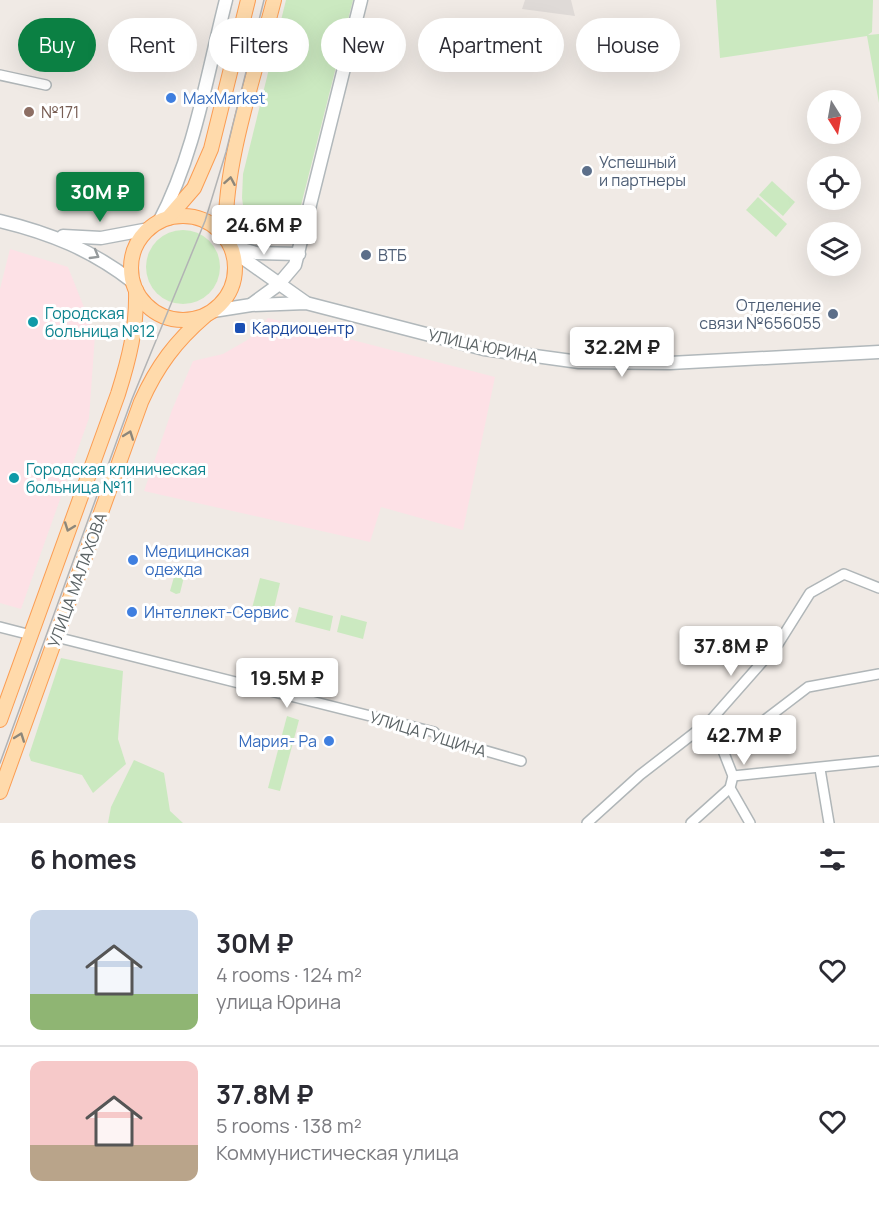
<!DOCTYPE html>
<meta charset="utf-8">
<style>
body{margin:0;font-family:Manrope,sans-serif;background:#f7f7f7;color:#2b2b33;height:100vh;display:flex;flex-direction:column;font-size:22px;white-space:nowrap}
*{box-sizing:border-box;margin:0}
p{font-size:20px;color:#7c7c81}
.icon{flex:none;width:33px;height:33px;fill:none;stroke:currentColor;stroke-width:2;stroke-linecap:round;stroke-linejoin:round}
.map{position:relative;height:823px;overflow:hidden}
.side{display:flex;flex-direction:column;background:#fff;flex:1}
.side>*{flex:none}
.top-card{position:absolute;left:18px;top:18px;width:843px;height:54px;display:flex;gap:12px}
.needle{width:39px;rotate:169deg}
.tools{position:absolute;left:807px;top:90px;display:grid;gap:12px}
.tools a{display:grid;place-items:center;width:54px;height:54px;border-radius:50%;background:#fff;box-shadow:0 6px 24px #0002;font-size:30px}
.price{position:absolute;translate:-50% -51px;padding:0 14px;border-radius:6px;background:#fff;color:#222;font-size:20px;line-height:39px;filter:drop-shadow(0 2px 3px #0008)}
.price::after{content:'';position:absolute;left:50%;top:36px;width:18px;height:14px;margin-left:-9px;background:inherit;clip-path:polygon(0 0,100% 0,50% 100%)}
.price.selected{background:#0b8043;color:#fff}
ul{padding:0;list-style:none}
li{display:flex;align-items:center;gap:18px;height:150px;padding:0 30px}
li+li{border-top:2px solid #e1e1e2}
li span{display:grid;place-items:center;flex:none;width:168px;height:120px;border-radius:12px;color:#555}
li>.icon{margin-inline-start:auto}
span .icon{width:72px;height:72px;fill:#fffc;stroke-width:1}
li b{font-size:26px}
h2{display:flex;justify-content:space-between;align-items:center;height:72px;padding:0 30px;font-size:26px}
.pill{padding:0 21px;border-radius:27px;background:#fff;box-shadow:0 6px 24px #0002;font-size:21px;line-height:54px}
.pill.selected{background:#0b8043;color:#fff}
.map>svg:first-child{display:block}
.industrial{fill:#dfdad7}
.medical{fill:#fde1e6}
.green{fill:#cbe9c0}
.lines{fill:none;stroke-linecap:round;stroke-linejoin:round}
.street-casing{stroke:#b0b6b8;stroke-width:12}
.secondary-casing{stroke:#b1b8bb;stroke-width:15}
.primary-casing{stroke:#fb9d53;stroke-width:16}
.street{stroke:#fff;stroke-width:9}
.secondary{stroke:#fff;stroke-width:12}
.primary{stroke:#ffdaab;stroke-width:14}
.tram{stroke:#b2b3b4;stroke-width:1.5}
.oneway{stroke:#8d877b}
.oneway2{stroke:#959a9c}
.shop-dot{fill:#3f7fe0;stroke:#fff;stroke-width:2}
.education-dot{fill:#8d6e63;stroke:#fff;stroke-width:2}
.service-dot{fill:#5c6f8a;stroke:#fff;stroke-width:2}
.culture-dot{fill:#0f9aa8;stroke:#fff;stroke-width:2}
.transit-dot{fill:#1a4fb4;stroke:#fff;stroke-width:2}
.labels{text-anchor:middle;stroke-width:6;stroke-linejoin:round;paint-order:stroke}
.shop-label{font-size:16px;fill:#366cbe;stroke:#fff;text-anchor:start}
.education-label{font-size:16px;fill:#785e54;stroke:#fff;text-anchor:start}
.service-label{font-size:16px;fill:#4e5e75;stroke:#fff;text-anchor:start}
.culture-label{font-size:16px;fill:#0d838f;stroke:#fff;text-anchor:start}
.transit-label{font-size:16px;fill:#164399;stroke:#fff;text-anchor:start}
.street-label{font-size:16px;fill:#5c6466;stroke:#fff}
</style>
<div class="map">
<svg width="879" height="823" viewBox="0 0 879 823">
<rect width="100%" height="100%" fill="#f0eae5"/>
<!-- industrial -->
<polygon class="industrial" points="525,0 571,0 575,16 522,9"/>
<!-- medical -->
<g class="medical">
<polygon points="10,249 68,267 95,335 89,418 21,609 0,603 0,289"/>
<polygon points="268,318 495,377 463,530 381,507 370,542 144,491 172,410 193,361 223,354 249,339"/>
</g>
<!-- green -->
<g class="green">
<polygon points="286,0 353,0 293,237 281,244 268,243 253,234 245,219 242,198 243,174"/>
<polygon points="716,0 873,0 872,32 868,35 879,34 879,103 867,36 720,58"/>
<polygon points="772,181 795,202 783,216 759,195"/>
<polygon points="758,197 787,224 776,237 746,210"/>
<circle cx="183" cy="267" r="37"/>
<polygon points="176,570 185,573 180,593 176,594 170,591"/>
<polygon points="260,578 280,583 272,617 251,612"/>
<polygon points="299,607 333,616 330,631 295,622"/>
<polygon points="341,615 367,622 363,639 337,632"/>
<polygon points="61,658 123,671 118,739 126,764 93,793 82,775 31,761 29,755"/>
<polygon points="287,716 299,720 280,791 268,788"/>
<polygon points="134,760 164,773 170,811 183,823 108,823 111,807"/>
</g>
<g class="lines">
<defs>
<g id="street">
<polyline points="0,75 46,85"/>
<polyline points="0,627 31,635"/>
<polyline points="56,637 434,732 438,737 521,761"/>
<polyline points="711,720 733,776 730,788 750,823"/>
<polyline points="724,751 808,687 879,674"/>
<polyline points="820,769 829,823"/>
<polyline points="733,776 879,761"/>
<polyline points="587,823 640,775 711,720 778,644 810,593 844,574 879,588"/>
<polyline points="691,823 730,788"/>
</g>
<g id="secondary">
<path d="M0,221C50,233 92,250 133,282"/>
<path d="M159,222C195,154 207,74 226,0"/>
<polyline points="63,236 101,238 149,229"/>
<polyline points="232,246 256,253 299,254"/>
<polyline points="233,251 305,302"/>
<polyline points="252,304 278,285 295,265 361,0"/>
<polyline points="213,311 251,305 306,303 484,349 579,362 670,363 879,352"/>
</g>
<g id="primary">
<circle cx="183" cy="268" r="52"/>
<polyline points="168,218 194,188 211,149 248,0"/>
<path d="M226,239C222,167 256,71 274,0"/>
<path d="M0,720L118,394C129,359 137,328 136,290"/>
<path d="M0,792L141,402C157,366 176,341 205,316"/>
</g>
</defs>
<!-- street casing -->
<use href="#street" class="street-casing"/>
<!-- secondary casing -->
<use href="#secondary" class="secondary-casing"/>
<!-- primary casing -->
<use href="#primary" class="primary-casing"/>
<!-- street -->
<use href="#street" class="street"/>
<!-- secondary -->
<use href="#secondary" class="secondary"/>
<!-- primary -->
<use href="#primary" class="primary"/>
<!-- tram -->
<polyline class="tram" points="0,763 132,399 205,221 226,152 264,0"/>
</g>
<!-- one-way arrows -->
<defs><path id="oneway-chevron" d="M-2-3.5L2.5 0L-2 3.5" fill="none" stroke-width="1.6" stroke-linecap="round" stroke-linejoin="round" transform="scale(1.5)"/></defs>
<g class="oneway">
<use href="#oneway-chevron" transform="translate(230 181) rotate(-80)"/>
<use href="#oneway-chevron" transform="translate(129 435) rotate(-70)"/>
<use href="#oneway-chevron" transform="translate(69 527) rotate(110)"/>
<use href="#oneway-chevron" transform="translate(20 737) rotate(-70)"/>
</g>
<use class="oneway2" href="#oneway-chevron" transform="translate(95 255) rotate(30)"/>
<!-- markers -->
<g class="shop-dot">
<circle cx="171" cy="98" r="6"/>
<circle cx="133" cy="560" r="6"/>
<circle cx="132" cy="612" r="6"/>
<circle cx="329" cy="741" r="6"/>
</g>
<circle class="education-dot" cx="29" cy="112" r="6"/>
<g class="service-dot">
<circle cx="587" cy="171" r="6"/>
<circle cx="366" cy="255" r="6"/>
<circle cx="833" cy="314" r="6"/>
</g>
<g class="culture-dot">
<circle cx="33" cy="322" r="6"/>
<circle cx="14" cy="478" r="6"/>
</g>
<rect class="transit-dot" x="234" y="322" width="12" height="12" rx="3"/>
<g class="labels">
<!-- shop labels -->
<g class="shop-label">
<text x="183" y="104">MaxMarket</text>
<text x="145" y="557">Медицинская<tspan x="145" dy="18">одежда</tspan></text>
<text x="144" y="618">Интеллект-Сервис</text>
<text x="317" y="747" text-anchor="end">Мария- Ра</text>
</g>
<!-- education labels -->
<g class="education-label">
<text x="41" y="118">№171</text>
</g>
<!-- service labels -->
<g class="service-label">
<text x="599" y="168">Успешный<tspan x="599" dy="18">и партнеры</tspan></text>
<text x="378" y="261">ВТБ</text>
<text x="821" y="311" text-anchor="end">Отделение<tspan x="821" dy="18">связи №656055</tspan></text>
</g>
<!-- culture labels -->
<g class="culture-label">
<text x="45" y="319">Городская<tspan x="45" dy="18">больница №12</tspan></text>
<text x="26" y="475">Городская клиническая<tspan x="26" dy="18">больница №11</tspan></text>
</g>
<!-- transit labels -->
<g class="transit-label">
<text x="252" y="334">Кардиоцентр</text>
</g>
<!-- street labels -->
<g class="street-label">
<text transform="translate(483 346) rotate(12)" y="6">УЛИЦА ЮРИНА</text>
<text transform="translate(77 580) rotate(-70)" y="6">УЛИЦА МАЛАХОВА</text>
<text transform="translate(428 734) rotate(17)" y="6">УЛИЦА ГУЩИНА</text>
</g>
</g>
</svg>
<div class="tools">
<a><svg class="needle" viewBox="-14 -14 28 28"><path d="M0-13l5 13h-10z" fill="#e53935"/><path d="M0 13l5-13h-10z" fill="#7c7c81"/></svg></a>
<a><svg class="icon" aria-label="locate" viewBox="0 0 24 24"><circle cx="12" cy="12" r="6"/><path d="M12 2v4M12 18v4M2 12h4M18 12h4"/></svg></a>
<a><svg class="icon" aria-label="layers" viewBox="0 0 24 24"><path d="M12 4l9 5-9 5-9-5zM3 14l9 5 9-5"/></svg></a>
</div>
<b class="price selected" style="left:100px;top:223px">30M ₽</b>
<b class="price" style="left:264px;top:256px">24.6M ₽</b>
<b class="price" style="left:622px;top:378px">32.2M ₽</b>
<b class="price" style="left:731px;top:677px">37.8M ₽</b>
<b class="price" style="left:287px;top:709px">19.5M ₽</b>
<b class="price" style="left:744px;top:766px">42.7M ₽</b>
<div class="top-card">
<a class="pill selected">Buy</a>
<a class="pill">Rent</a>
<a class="pill">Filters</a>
<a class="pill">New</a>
<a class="pill">Apartment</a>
<a class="pill">House</a>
</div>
</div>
<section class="side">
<h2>6 homes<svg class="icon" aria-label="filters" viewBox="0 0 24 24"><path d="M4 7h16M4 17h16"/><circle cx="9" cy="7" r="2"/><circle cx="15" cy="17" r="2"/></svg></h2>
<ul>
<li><span style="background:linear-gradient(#c9d6e8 70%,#8fb573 0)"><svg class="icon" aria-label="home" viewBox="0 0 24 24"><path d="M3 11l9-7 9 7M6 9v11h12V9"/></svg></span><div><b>30M ₽</b><p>4 rooms · 124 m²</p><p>улица Юрина</p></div><svg class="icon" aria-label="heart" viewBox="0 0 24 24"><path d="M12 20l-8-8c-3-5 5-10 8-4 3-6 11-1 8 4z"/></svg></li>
<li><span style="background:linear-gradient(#f6c9c9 70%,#b9a48a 0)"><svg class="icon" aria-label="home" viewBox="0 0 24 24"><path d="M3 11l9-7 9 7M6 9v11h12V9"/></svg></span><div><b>37.8M ₽</b><p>5 rooms · 138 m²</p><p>Коммунистическая улица</p></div><svg class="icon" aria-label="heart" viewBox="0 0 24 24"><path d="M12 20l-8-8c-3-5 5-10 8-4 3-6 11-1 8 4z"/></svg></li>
</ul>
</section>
